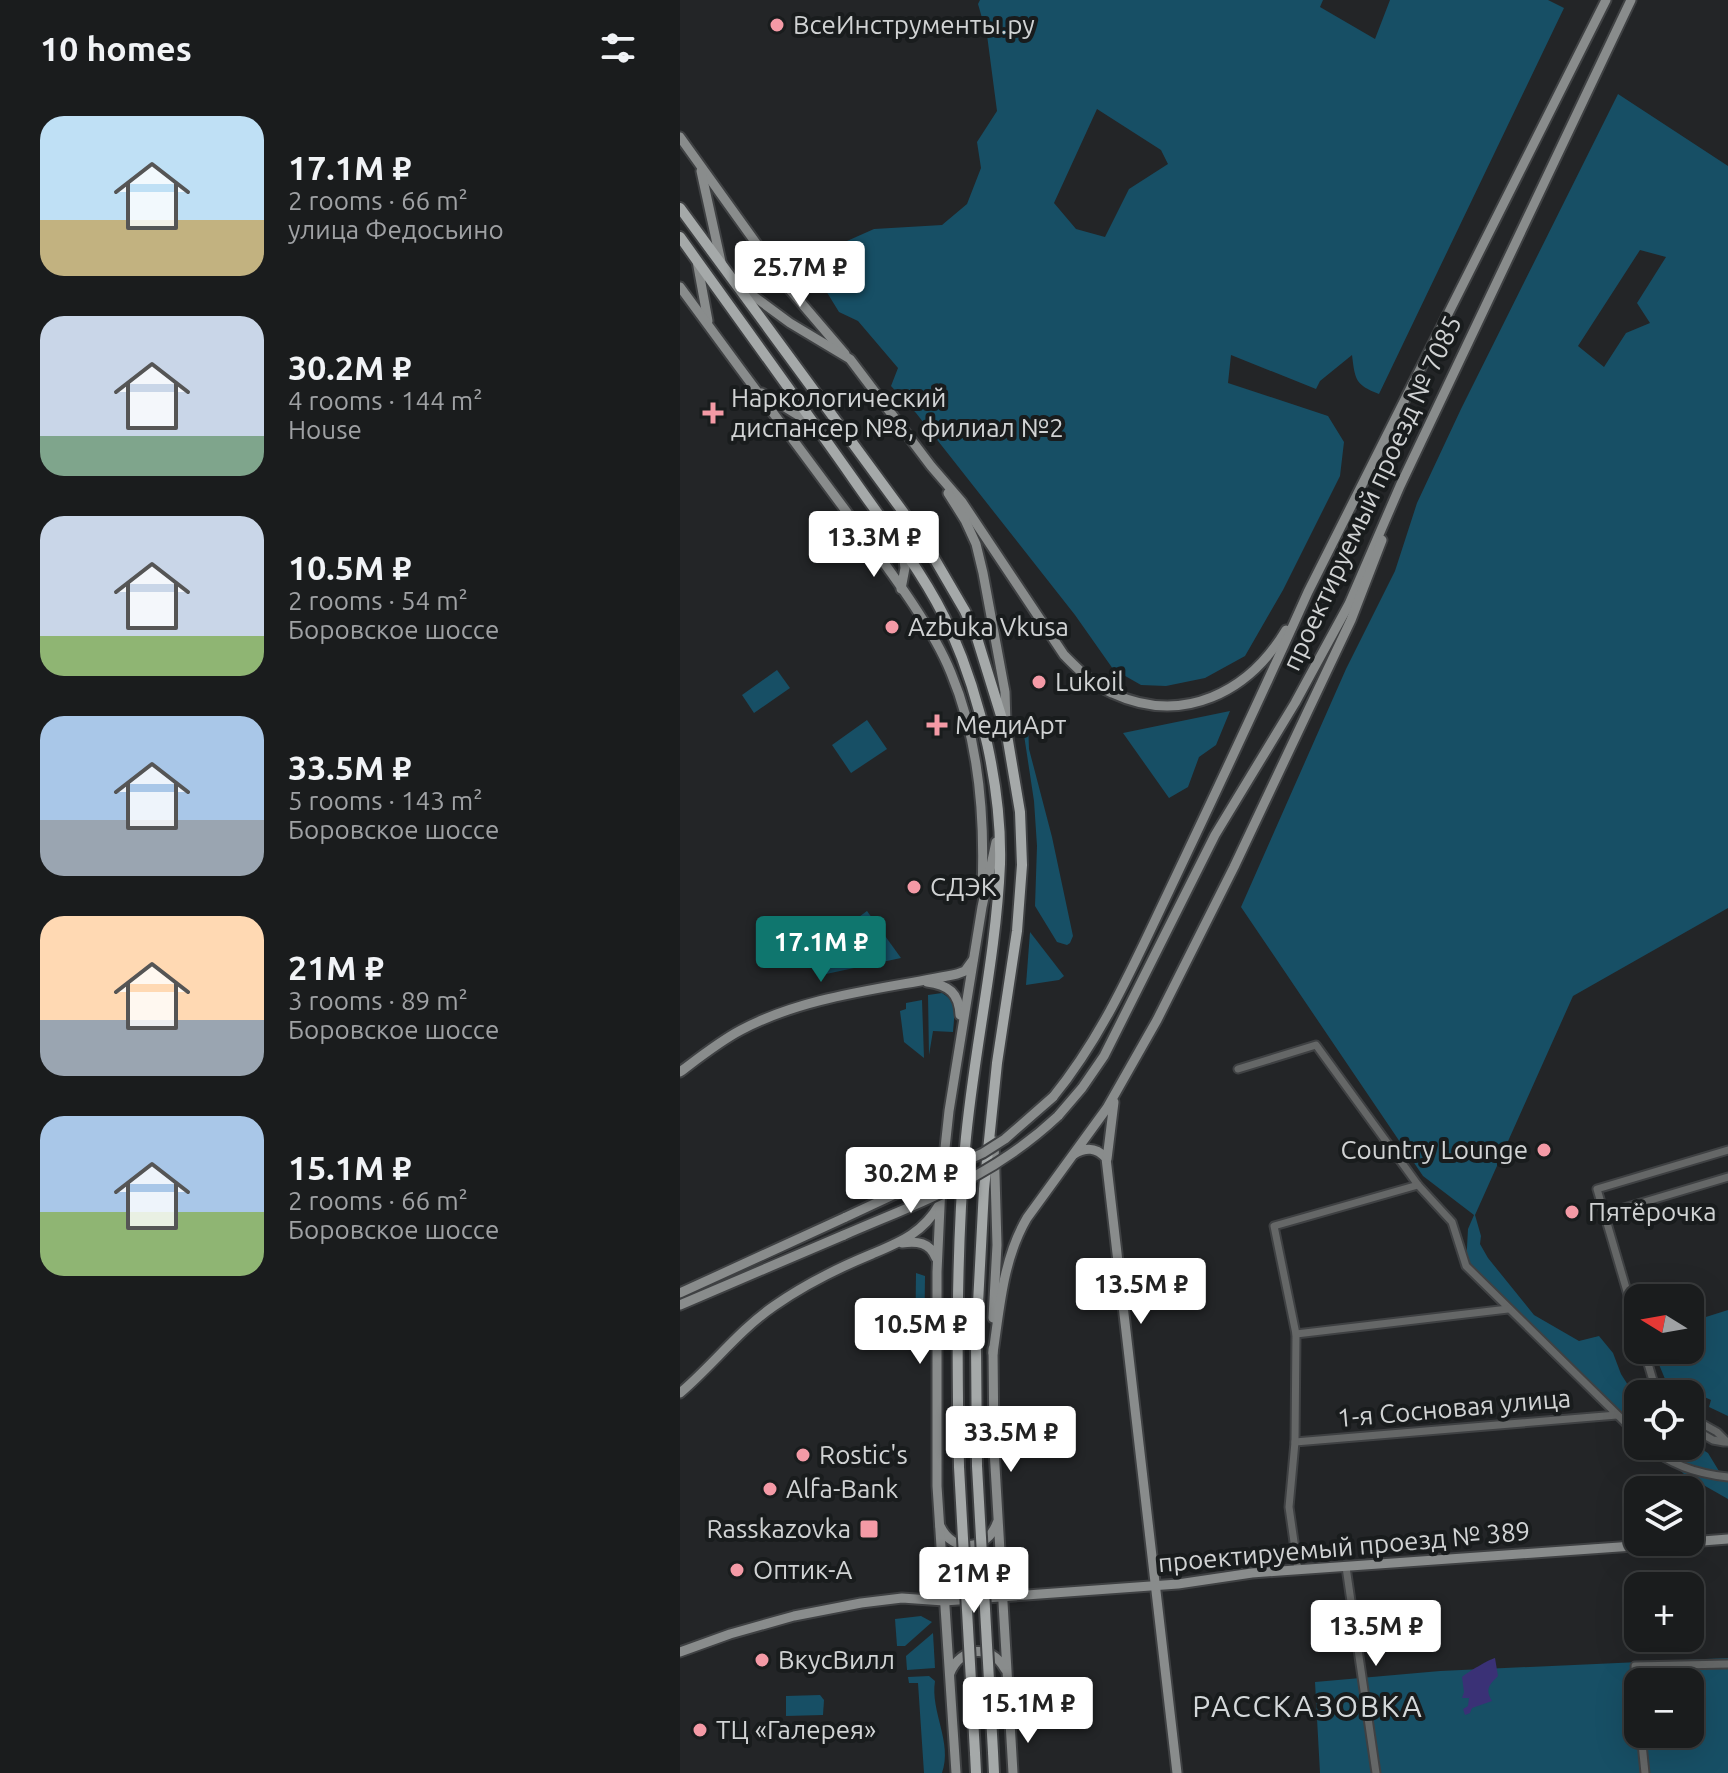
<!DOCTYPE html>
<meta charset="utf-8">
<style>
body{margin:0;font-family:Ubuntu,sans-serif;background:#232526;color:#f1f3f6;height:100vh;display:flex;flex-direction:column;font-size:30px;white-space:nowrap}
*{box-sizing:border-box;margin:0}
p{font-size:26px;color:#9fa1a4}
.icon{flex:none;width:44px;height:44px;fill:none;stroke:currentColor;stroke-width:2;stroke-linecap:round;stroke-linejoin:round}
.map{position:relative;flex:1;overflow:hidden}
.side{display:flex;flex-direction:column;background:#1a1c1d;width:680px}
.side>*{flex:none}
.needle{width:52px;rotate:281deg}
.tools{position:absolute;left:944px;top:1284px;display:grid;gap:16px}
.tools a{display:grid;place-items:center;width:80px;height:80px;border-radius:16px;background:#1a1c1d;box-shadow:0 8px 32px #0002,0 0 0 2px #383a3b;font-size:40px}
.price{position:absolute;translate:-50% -68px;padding:0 18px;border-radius:8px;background:#fff;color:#222;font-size:26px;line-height:52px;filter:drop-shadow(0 2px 4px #0008)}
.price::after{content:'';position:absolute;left:50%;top:48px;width:24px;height:18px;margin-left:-12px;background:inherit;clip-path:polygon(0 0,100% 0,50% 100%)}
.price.selected{background:#0f766e;color:#fff}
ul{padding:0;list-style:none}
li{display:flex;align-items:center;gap:24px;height:200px;padding:0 40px}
li span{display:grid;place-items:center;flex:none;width:224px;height:160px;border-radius:24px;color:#555}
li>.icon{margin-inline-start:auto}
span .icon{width:96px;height:96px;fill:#fffc;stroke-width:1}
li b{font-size:34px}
h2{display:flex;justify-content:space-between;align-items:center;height:96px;padding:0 40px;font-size:34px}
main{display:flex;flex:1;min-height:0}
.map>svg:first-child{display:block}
.green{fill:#174f65;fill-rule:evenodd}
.water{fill:#3a3176}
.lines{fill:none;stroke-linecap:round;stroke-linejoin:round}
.street-casing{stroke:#3f4143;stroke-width:11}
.secondary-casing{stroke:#3f4143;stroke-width:13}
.primary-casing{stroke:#3f4143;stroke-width:14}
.street{stroke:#656767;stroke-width:7}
.secondary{stroke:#898c8c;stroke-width:9}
.primary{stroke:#a5a9a9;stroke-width:10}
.secondary-bridge-casing{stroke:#3f4143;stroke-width:13;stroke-linecap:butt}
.primary-bridge-casing{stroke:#3f4143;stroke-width:14;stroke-linecap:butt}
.secondary-bridge{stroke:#898c8c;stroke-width:9}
.primary-bridge{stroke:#a5a9a9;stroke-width:10}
.poi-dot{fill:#f49aa6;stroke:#191c1d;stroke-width:3}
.labels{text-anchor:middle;stroke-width:8;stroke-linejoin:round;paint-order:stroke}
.poi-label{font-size:26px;fill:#d1d3d4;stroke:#191c1d;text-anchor:start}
.street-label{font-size:26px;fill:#d1d3d4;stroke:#191c1d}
.quarter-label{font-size:30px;letter-spacing:2px;fill:#d4d8da;stroke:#191c1d}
</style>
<main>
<section class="side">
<h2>10 homes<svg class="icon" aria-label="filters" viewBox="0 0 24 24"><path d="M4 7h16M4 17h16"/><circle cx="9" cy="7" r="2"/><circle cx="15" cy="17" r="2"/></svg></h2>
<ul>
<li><span style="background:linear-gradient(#bfe0f5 65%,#c2b280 0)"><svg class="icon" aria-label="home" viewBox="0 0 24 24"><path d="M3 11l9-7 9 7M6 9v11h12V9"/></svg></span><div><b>17.1M ₽</b><p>2 rooms · 66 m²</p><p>улица Федосьино</p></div></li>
<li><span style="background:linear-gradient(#c9d6e8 75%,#7fa58c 0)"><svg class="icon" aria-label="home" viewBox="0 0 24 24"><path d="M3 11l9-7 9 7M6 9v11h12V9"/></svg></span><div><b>30.2M ₽</b><p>4 rooms · 144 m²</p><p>House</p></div></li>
<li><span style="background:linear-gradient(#c9d6e8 75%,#8fb573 0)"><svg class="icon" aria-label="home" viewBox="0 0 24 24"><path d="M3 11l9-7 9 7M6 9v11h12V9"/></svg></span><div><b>10.5M ₽</b><p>2 rooms · 54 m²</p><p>Боровское шоссе</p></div></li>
<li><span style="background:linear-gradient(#a9c7e8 65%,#9aa5b1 0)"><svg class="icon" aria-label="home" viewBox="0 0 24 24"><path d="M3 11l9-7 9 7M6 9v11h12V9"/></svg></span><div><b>33.5M ₽</b><p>5 rooms · 143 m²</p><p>Боровское шоссе</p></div></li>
<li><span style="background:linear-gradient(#ffd9b3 65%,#9aa5b1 0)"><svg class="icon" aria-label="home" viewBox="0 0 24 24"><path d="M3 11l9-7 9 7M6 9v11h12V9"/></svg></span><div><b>21M ₽</b><p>3 rooms · 89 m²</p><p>Боровское шоссе</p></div></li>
<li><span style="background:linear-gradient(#a9c7e8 60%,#8fb573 0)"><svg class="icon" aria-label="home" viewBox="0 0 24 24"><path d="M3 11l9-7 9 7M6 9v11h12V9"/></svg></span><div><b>15.1M ₽</b><p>2 rooms · 66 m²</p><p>Боровское шоссе</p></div></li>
</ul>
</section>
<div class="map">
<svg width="1048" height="1773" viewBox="0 0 1048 1773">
<rect width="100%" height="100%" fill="#232527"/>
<!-- green -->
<g class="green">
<path d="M300,0H643L640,7L695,39L710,0H868L884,8L699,394C675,385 675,379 672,355L640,381L636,389L551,355L548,383L648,416L664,442L660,476L603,590L565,656L525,678L486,686L461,685L433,669L395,615L236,413L211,386L218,368L178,321L159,312L143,286L135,265L140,253L194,229L262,225L287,204L301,168L297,142L317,111L307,35L298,4ZM417,109L481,150L488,164L449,189L425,237L396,229L374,203Z"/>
<path d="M938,94L1048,166V908L893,996L795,1215L801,1236L800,1244L808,1258L854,1315L899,1341L919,1336L933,1353L941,1374L958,1401V1431L786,1266L788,1229L794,1215L743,1176L561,907L666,669L715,571L737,503L781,409ZM960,250L986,257L957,303L970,323L946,333L924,367L898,346Z"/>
<polygon points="97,670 110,688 74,713 62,695"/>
<polygon points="550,711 536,745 519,757 508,787 489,798 443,733"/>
<polygon points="187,720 207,749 171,773 152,745"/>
<polygon points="348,723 349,749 372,837 393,936 390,943 387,945 377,942 355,906 357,846 354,801 344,735"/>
<polygon points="187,911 221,958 146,974 133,951"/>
<polygon points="350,932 384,976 379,980 346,985"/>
<path d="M262,993C278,1002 274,1017 273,1032L253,1031L249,1055L248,995Z"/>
<polygon points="242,1000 244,1058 224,1042 220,1011 226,1009 226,1003"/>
<polygon points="236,1273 245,1276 244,1356 235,1356"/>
<polygon points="1048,1310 1048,1416 1029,1407 1031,1400 985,1379 973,1350 1010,1350 1010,1322"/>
<polygon points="1010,1442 1028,1453 1042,1476 1048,1477 1048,1499 1004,1474 975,1446 1010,1446"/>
<polygon points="241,1616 252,1622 225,1646 217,1646 215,1619"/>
<polygon points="253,1633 255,1668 227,1670 226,1656"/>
<path d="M1048,1658V1773H640L635,1682L760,1671ZM958,1682H1010V1734H958Z"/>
<path d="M249,1676L255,1681C250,1712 273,1742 262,1773H244L238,1683H229L228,1677Z"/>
<polygon points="140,1695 144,1700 143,1715 106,1716 106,1696"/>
</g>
<!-- water -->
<path class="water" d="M815,1658L818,1676C809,1685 805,1689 812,1701L792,1708L790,1713L785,1715L783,1709L788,1706L789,1698H782L784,1692L782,1677C788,1672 808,1660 815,1658Z"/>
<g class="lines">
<defs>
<g id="street">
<polyline points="558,1069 636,1045 738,1185 772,1222 786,1266 958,1435"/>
<polyline points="924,1214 1048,1177"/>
<polyline points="958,1329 917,1189 1048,1150"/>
<polyline points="616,1334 828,1309"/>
<polyline points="964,1350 977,1394"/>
<polyline points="1010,1417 1037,1432 1047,1442"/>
<polyline points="1010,1427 1033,1440 1044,1442"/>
<polyline points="615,1442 937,1415"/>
<path d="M969,1446C991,1466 1019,1474 1048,1477"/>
<polyline points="666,1567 696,1773"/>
<polyline points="618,1570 609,1507 615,1442 616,1334 594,1226 738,1185"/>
<polyline points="958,1701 955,1666 1048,1664"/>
<polyline points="961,1734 965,1773"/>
</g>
<g id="secondary">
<polyline points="0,137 106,285 165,354"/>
<polyline points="21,171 41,262"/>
<polyline points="17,261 28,321"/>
<path d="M60,286L110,323L170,359L251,466L282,502L384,655C398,669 413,685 432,693C503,726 569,692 606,630"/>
<path d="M0,287C55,362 110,436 166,511C200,558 250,621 271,673C299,740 305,817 302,888"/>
<polyline points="82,393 134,425"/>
<polyline points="268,493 285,520 296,544 303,573 325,692 326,724"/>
<polyline points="221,589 225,568 223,552"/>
<path d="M247,982C269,985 279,993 280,1015"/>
<path d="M0,1072C20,1057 40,1041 61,1030C127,995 205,989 277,974L285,971L293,960"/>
<path d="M373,1097C423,1036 455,962 489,891C536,792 583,693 628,592L926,0"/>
<polyline points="378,1116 402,1088 424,1056 535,835 615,703 669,604 720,486 951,0"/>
<path d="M394,1154C406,1147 416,1147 426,1158L497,1773"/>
<polyline points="427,1159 434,1102"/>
<path d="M222,1243C237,1241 250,1242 256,1258"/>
<polyline points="0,1293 166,1217"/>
<polyline points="0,1305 164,1235"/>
<polyline points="313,1318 317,1245 314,1141"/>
<polyline points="313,1349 314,1449 333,1773"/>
<path d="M313,1353C320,1306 323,1259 347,1218L427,1108L477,1020L554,867L671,620L702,540"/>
<path d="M0,1393C32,1366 59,1330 94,1306C124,1285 158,1268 192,1254C220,1242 243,1233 259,1205"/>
<path d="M260,1526C273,1554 307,1551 317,1523"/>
<polyline points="1010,1542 1048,1539"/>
<polyline points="0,1652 50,1634 114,1616 181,1603 222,1598 264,1601 498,1584 572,1573 1010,1542"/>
<path d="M270,1673C281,1646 312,1644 325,1669"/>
<polyline points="276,1773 257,1486 257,1272 261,1185 269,1111 302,907 316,842"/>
</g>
<g id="primary">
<polyline points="0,208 243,539 285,611 297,638 327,735 340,812 342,865 337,931 317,1063 304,1189 296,1342 297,1466"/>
<path d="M0,237C58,318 117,399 174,480C208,529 247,577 271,631C301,699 322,790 320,864C316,959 293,1053 285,1148C276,1254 277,1361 279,1467"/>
<polyline points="313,1752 314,1773"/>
<polyline points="295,1753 296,1773"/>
</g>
</defs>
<!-- street casing -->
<use href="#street" class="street-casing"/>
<!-- secondary casing -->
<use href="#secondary" class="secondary-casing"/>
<!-- primary casing -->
<use href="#primary" class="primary-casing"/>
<!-- street -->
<use href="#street" class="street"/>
<!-- secondary -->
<use href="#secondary" class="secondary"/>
<!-- primary -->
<use href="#primary" class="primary"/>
<defs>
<g id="secondary-bridge">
<polyline points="166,1217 303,1153 325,1139 373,1097"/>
<path d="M164,1235C245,1200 312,1178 378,1116"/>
</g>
<g id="primary-bridge">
<polyline points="297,1466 313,1752"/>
<polyline points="279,1467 295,1753"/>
</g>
</defs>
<!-- secondary-bridge casing -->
<use href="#secondary-bridge" class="secondary-bridge-casing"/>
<!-- primary-bridge casing -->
<use href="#primary-bridge" class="primary-bridge-casing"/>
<!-- secondary-bridge -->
<use href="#secondary-bridge" class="secondary-bridge"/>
<!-- primary-bridge -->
<use href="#primary-bridge" class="primary-bridge"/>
</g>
<!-- markers -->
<g class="poi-dot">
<circle cx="97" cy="25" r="8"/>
<path d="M29 401h8v8h8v8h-8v8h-8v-8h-8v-8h8z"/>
<circle cx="212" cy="627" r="8"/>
<circle cx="359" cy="682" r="8"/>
<path d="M253 713h8v8h8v8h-8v8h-8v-8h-8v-8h8z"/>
<circle cx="234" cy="887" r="8"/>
<circle cx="864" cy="1150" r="8"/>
<circle cx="892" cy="1212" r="8"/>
<circle cx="123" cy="1455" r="8"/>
<circle cx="90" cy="1489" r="8"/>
<rect x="179" y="1519" width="20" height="20" rx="4"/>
<circle cx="57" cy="1570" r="8"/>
<circle cx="82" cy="1660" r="8"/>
<circle cx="20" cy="1730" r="8"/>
</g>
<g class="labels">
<!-- poi labels -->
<g class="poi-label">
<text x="113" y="34">ВсеИнструменты.ру</text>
<text x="51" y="407">Наркологический<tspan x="51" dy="30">диспансер №8, филиал №2</tspan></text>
<text x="228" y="636">Azbuka Vkusa</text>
<text x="375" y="691">Lukoil</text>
<text x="275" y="734">МедиАрт</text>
<text x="250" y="896">СДЭК</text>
<text x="848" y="1159" text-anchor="end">Country Lounge</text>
<text x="908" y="1221">Пятёрочка</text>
<text x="139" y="1464">Rostic's</text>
<text x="106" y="1498">Alfa-Bank</text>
<text x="171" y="1538" text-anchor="end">Rasskazovka</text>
<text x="73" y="1579">Оптик-А</text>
<text x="98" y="1669">ВкусВилл</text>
<text x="36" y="1739">ТЦ «Галерея»</text>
</g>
<!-- street labels -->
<g class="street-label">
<text transform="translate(692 493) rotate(-65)" y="9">проектируемый проезд № 7085</text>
<text transform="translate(774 1408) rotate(-5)" y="9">1-я Сосновая улица</text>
<text transform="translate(664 1547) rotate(-5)" y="9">проектируемый проезд № 389</text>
</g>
<!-- quarter labels -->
<g class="quarter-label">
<text x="628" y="1717">РАССКАЗОВКА</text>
</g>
</g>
</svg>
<div class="tools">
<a><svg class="needle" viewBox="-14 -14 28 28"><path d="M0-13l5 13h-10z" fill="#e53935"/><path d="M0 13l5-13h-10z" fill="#9fa1a4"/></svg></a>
<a><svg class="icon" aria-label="locate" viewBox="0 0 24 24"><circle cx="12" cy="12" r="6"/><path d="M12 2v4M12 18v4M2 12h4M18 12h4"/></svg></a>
<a><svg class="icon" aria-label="layers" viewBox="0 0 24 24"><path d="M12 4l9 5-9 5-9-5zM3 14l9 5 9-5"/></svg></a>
<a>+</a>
<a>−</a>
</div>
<b class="price" style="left:120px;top:309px">25.7M ₽</b>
<b class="price" style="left:194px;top:579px">13.3M ₽</b>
<b class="price selected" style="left:141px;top:984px">17.1M ₽</b>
<b class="price" style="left:231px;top:1215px">30.2M ₽</b>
<b class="price" style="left:461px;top:1326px">13.5M ₽</b>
<b class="price" style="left:240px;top:1366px">10.5M ₽</b>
<b class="price" style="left:331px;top:1474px">33.5M ₽</b>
<b class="price" style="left:294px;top:1615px">21M ₽</b>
<b class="price" style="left:696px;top:1668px">13.5M ₽</b>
<b class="price" style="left:348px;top:1745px">15.1M ₽</b>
</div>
</main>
